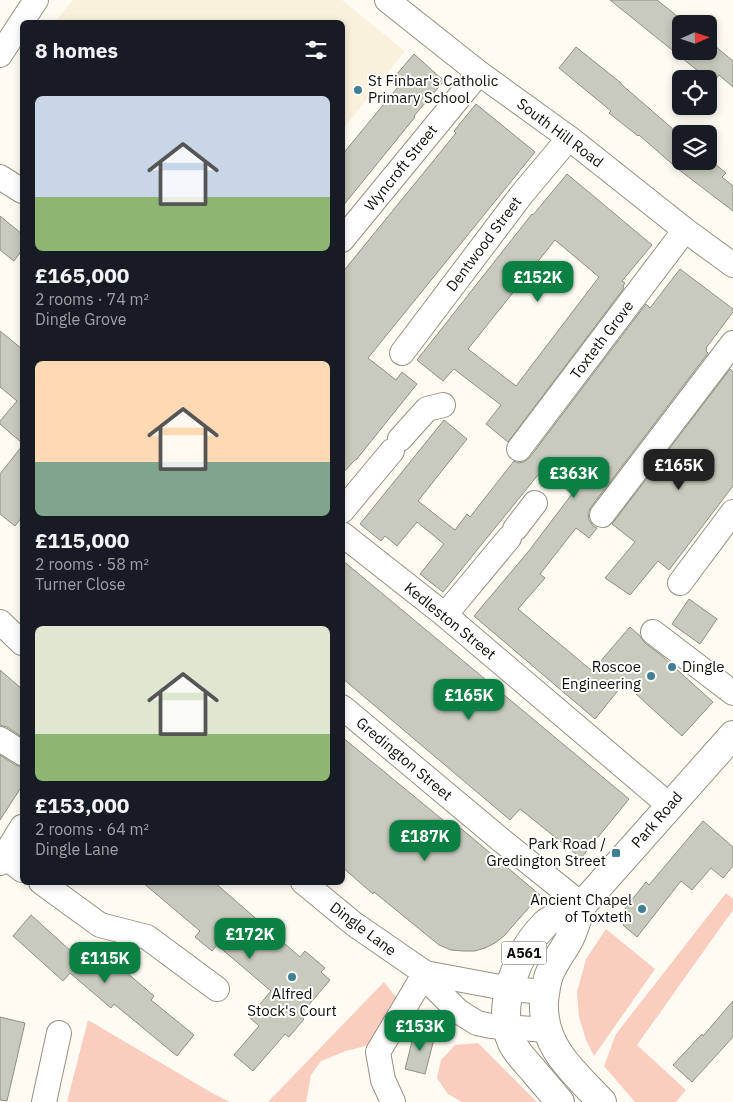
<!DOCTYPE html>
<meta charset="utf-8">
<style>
body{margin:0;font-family:"IBM Plex Sans",sans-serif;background:#242831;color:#f1f3f6;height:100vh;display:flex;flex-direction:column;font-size:19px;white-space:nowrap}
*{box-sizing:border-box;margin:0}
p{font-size:16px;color:#9ea1a6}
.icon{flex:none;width:28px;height:28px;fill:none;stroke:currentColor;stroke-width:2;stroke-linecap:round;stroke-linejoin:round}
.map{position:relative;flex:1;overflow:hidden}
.sheet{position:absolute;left:20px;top:20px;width:325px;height:865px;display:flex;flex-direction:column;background:#171b24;border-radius:8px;box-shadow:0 2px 8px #0003}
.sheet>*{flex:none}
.needle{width:32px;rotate:87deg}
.tools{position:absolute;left:672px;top:15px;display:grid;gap:10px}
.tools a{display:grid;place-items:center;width:45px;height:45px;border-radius:8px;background:#171b24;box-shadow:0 2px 8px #0003;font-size:25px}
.price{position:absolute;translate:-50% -42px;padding:0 11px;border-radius:10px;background:#0b8043;color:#fff;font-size:16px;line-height:32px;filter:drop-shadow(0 1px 2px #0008)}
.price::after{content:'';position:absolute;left:50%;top:30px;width:15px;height:11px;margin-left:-8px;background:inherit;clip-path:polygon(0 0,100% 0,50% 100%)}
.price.active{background:#222;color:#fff}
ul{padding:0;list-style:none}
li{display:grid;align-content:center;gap:10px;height:265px;padding:0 15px}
li span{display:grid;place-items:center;height:155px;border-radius:8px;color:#555}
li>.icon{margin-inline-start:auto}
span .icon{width:90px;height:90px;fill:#fffc;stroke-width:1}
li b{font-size:21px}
h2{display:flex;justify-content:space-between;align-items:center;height:60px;padding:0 15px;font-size:21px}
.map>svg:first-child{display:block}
.built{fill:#f9f1dc}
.green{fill:#fbcdbe}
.building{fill:#c7cabc;stroke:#8e9083;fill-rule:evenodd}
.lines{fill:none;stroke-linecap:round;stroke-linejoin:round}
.minor-casing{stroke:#969185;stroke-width:26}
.highway-casing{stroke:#969185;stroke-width:30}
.minor{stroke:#fff;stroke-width:24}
.highway{stroke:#fff;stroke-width:28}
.poi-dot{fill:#3f8093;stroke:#fff;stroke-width:2}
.labels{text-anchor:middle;stroke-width:4;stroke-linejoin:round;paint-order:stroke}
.shield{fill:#fff;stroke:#585754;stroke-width:1}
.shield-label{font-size:14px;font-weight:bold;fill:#110f0a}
.poi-label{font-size:15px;fill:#110f0a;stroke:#fff;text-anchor:end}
.street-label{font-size:15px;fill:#110f0a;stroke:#fff}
</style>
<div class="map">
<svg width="733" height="1102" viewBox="0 0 733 1102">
<rect width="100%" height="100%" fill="#fefbf3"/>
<!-- built -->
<polygon class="built" points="73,0 342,0 405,51 343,129 342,22 55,22"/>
<!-- green -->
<g class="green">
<polygon points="726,893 733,899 733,910 637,1045 686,1090 676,1102 635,1102 604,1066 616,1034"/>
<polygon points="606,929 655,969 594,1056 586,1040 579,1017 577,992 586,959"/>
<polygon points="384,982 399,1001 369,1045 346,1051 321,1061 311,1075 306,1102 268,1102"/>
<polygon points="88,1020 212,1093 230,1102 67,1102"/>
<polygon points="478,1043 537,1102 462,1102 448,1094 437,1078 441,1060 455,1045"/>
</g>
<!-- building -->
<g class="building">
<polygon points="610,0 657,0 687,24 681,24 681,51 709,51 709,41 733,61 733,87 719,75 713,83"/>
<polygon points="576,47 621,83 621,84 681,136 681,161 709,161 709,159 726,173 722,177 733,186 733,211 678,169 639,135 638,136 609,113 611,111 559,68"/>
<polygon points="414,54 444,81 414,116 415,117 342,207 342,155 398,87 391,81"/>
<polygon points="476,104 535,152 368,358 396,380 402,372 417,384 356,460 355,460 342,474 342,273 456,133 454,131"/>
<path d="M567,174L652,245L622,281L625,283L623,286L624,288L508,442L486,424L501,405L454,369L443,381L417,360L532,214L533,215ZM555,240L599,277L516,386L468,349Z"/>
<polygon points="0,216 22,234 22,250 14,261 0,250"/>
<polygon points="680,269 733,309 733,312 706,348 707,349 706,351 708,353 591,507 588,513 589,520 593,526 597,528 589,538 576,528 540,574 545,578 518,609 592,671 630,627 640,636 645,643 662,656 713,702 682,736 624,683 595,719 474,616 528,552 572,494 542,470 443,592 420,574 444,544 417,522 397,546 385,536 381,541 360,524 444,420 467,439 418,501 455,530 467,514 470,517 514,461 518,463 524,462 530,457 646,304 650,308"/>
<polygon points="0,331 22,349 22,443 0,424 0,421 17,401 0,387"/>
<polygon points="730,369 733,372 733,486 669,570 658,561 630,595 605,578 635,542 612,524"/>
<polygon points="22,446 22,517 15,526 0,514 0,474"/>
<polygon points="342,560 629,799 581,858 520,809 510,820 342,678"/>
<polygon points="689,599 717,619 700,644 672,624"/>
<polygon points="0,670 22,689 22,737 7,727 0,725"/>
<polygon points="342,737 455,830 458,826 540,895 504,936 495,943 485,948 475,951 463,951 451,950 439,945 374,892 373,894 342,867"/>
<polygon points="0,755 15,765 22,767 22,786 0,820"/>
<polygon points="703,821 733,847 733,866 723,878 711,868 692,890 681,881 637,937 623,925 624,924 617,919 646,882 649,885"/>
<polygon points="142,882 214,882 300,957 305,951 325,968 321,972 330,980 300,1015 304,1019 289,1037 285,1034 253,1071 234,1055 259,1026 249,1017 271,991 217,945 212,951 195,937 200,931"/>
<polygon points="31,915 72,952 76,948 95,966 101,958 108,965 112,960 154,996 151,1000 194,1035 177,1056 114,1004 111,1008 70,973 63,981 13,936"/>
<polygon points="733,1001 733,1037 692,1082 673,1065 702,1034 703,1036"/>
<polygon points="0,1017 25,1023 7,1101 0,1100"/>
<polygon points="415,1030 435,1035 425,1074 405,1069"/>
</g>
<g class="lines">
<defs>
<g id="minor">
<polyline points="387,0 479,73 569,138 685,230 733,265"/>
<polyline points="0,55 36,0"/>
<polyline points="0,177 22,191"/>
<polyline points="342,240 479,73"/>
<polyline points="402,353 522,194 569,138"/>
<polyline points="400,439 427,409 443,405"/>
<polyline points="519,449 685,230"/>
<polyline points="342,511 392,451"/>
<polyline points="602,515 733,343"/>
<polyline points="515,529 535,503"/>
<polyline points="342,534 445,615 670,806"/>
<polyline points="680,583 733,512"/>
<polyline points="445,615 509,538"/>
<polyline points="0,622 22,643"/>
<polyline points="653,632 733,693"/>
<polyline points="342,707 501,840 582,905"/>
<polyline points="0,739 22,753"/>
<polyline points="4,856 22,870"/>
<polyline points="0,863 22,827"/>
<polyline points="41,882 100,925 147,937 217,989"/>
<polyline points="303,882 354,924 425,973 435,988 458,1011 477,1023 491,1026 547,1030"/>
<polyline points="425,973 510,989 545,992"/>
<polyline points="44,1102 59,1033"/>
<polyline points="393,1102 383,1080 378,1052 425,973"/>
</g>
<g id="highway">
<path d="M560,1102C551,1091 542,1081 533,1070C525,1061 517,1053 512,1043C495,1006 518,951 545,924C552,917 573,910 582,905"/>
<path d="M602,1102C574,1072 542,1047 544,1002C545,993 546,983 549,975C554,962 564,950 570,938C575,927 578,916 582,905L733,735"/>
</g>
</defs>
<!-- minor casing -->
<use href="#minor" class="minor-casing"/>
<!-- highway casing -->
<use href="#highway" class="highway-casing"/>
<!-- minor -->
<use href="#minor" class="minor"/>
<!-- highway -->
<use href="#highway" class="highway"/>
</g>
<!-- markers -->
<g class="poi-dot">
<circle cx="358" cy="90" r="5"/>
<circle cx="672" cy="667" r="5"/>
<circle cx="651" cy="676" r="5"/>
<rect x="611" y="848" width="10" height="10" rx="2.5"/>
<circle cx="642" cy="909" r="5"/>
<circle cx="292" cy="977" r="5"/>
</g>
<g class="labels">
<!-- shield labels -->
<rect class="shield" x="501.5" y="941.5" width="45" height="23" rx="4"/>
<g class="shield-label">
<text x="524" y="958">A561</text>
</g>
<!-- poi labels -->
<g class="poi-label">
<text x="368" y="86" text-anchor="start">St Finbar's Catholic<tspan x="368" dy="17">Primary School</tspan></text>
<text x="641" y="672">Roscoe<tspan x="641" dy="17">Engineering</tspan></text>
<text x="682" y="672" text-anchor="start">Dingle</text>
<text x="606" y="849">Park Road /<tspan x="606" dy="17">Gredington Street</tspan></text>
<text x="632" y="905">Ancient Chapel<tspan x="632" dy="17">of Toxteth</tspan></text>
<text x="292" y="999" text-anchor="middle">Alfred<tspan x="292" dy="17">Stock's Court</tspan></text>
</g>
<!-- street labels -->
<g class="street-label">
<text transform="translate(560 133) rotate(37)" y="5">South Hill Road</text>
<text transform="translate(401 168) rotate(-51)" y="5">Wyncroft Street</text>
<text transform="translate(484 244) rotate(-53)" y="5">Dentwood Street</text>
<text transform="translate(602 340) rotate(-53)" y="5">Toxteth Grove</text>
<text transform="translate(450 621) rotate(39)" y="5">Kedleston Street</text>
<text transform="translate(404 759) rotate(40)" y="5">Gredington Street</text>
<text transform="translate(657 820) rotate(-49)" y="5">Park Road</text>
<text transform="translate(363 929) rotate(37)" y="5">Dingle Lane</text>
</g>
</g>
</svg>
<div class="tools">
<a><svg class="needle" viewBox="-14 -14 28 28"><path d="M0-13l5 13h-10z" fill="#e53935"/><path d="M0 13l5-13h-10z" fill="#9ea1a6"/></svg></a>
<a><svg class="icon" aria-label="locate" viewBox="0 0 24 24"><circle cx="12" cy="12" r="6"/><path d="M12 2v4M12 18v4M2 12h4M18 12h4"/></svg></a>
<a><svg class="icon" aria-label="layers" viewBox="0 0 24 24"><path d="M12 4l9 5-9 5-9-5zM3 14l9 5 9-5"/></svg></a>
</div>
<b class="price" style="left:538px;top:303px">£152K</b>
<b class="price active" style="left:679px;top:491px">£165K</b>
<b class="price" style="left:574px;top:499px">£363K</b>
<b class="price" style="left:469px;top:721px">£165K</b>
<b class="price" style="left:425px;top:862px">£187K</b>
<b class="price" style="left:250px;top:960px">£172K</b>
<b class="price" style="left:105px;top:984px">£115K</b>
<b class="price" style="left:420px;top:1052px">£153K</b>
<section class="sheet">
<h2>8 homes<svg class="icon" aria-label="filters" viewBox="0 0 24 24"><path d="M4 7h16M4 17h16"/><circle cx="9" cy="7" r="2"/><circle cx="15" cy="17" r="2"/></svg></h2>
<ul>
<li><span style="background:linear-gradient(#c9d6e8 65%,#8fb573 0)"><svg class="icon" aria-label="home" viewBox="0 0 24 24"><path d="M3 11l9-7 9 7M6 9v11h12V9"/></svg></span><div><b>£165,000</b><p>2 rooms · 74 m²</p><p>Dingle Grove</p></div></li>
<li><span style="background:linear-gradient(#ffd9b3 65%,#7fa58c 0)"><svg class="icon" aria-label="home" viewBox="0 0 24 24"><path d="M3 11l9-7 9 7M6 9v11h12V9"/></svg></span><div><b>£115,000</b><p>2 rooms · 58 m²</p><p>Turner Close</p></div></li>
<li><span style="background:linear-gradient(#dfe7d0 70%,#8fb573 0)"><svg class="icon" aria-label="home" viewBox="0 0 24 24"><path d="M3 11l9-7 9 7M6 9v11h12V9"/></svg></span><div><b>£153,000</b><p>2 rooms · 64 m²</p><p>Dingle Lane</p></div></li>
</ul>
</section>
</div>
